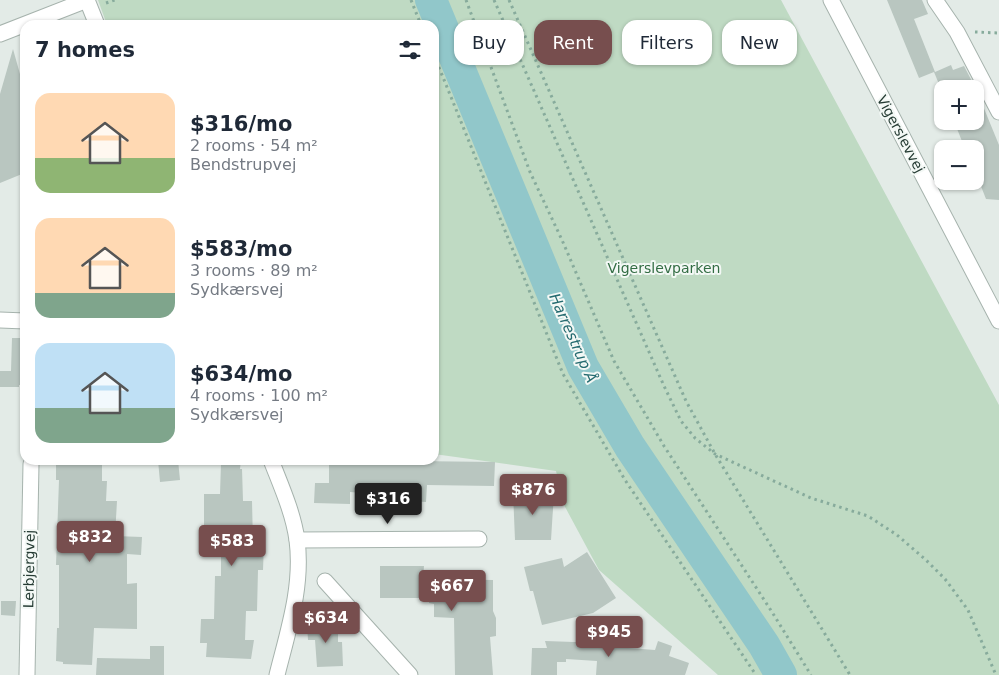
<!DOCTYPE html>
<meta charset="utf-8">
<style>
body{margin:0;font-family:"DejaVu Sans",sans-serif;background:#f6f6f7;color:#1f2937;height:100vh;display:flex;flex-direction:column;font-size:19px;white-space:nowrap}
*{box-sizing:border-box;margin:0}
p{font-size:16px;color:#747a83}
.icon{flex:none;width:28px;height:28px;fill:none;stroke:currentColor;stroke-width:2;stroke-linecap:round;stroke-linejoin:round}
.map{position:relative;flex:1;overflow:hidden}
.drawer{position:absolute;left:20px;top:20px;width:419px;height:445px;display:flex;flex-direction:column;background:#fff;border-radius:15px;box-shadow:0 1px 4px #0004}
.drawer>*{flex:none}
.banner{position:absolute;left:454px;top:20px;width:470px;height:45px;display:flex;gap:10px}
.fabs{position:absolute;left:934px;top:80px;display:grid;gap:10px}
.fabs a{display:grid;place-items:center;width:50px;height:50px;border-radius:10px;background:#fff;box-shadow:0 1px 4px #0004;font-size:25px}
.price{position:absolute;translate:-50% -42px;padding:0 11px;border-radius:5px;background:#774e4e;color:#fff;font-size:16px;line-height:32px;filter:drop-shadow(0 1px 2px #0008)}
.price::after{content:'';position:absolute;left:50%;top:30px;width:15px;height:11px;margin-left:-8px;background:inherit;clip-path:polygon(0 0,100% 0,50% 100%)}
.price.active{background:#222;color:#fff}
ul{padding:0;list-style:none}
li{display:flex;align-items:center;gap:15px;height:125px;padding:0 15px}
li span{display:grid;place-items:center;flex:none;width:140px;height:100px;border-radius:15px;color:#555}
li>.icon{margin-inline-start:auto}
span .icon{width:60px;height:60px;fill:#fffc;stroke-width:1}
li b{font-size:21px}
h2{display:flex;justify-content:space-between;align-items:center;height:60px;padding:0 15px;font-size:21px}
.pill{padding:0 18px;border-radius:15px;background:#fff;box-shadow:0 1px 4px #0004;font-size:18px;line-height:45px}
.pill.active{background:#774e4e;color:#fff}
.map>svg:first-child{display:block}
.green{fill:#bfdac3}
.lines{fill:none;stroke-linecap:round;stroke-linejoin:round}
.river{stroke:#91c7ca;stroke-width:32}
.building{fill:#b9c6c0}
.minor-casing{stroke:#a6b3ad;stroke-width:17}
.path{stroke:#87ab9c;stroke-width:3;stroke-dasharray:2.5 4;stroke-linecap:butt}
.minor{stroke:#fff;stroke-width:15}
.labels{text-anchor:middle;stroke-width:4;stroke-linejoin:round;paint-order:stroke}
.street-label{font-size:14px;fill:#253b33;stroke:#f3f8f5}
.park-label{font-size:14px;fill:#336d44;stroke:#f3f8f5}
.water-label{font-size:15px;font-style:italic;fill:#256b70;stroke:#f3f8f5}
</style>
<div class="map">
<svg width="999" height="675" viewBox="0 0 999 675">
<rect width="100%" height="100%" fill="#e3ebe7"/>
<!-- green -->
<polygon class="green" points="98,0 781,0 999,405 999,675 718,675 599,570 564,505 556,471 434,454 434,25 107,25"/>
<g class="lines">
<!-- river -->
<polyline class="river" points="431,0 583,367 630,447 764,645 781,675"/>
</g>
<!-- building -->
<g class="building">
<polygon points="887,0 922,0 928,14 914,19 935,72 951,65 953,70 964,66 976,89 999,145 999,200 986,199 975,171 975,149 965,149 954,121 975,121 975,89 941,89 934,72 919,78"/>
<polygon points="13,49 25,92 25,164 20,164 22,174 0,183 0,94"/>
<polygon points="12,338 25,338 25,385 19,385 19,387 0,387 0,371 11,371"/>
<polygon points="56,460 93,460 93,461 102,462 102,481 107,481 106,501 117,501 115,536 142,537 141,555 127,554 127,584 137,583 137,629 94,628 92,665 63,664 63,662 56,661 57,628 59,628 59,565 56,565 59,480 56,480"/>
<polygon points="158,460 178,460 180,480 160,482"/>
<polygon points="225,460 241,460 240,469 242,469 243,501 252,501 253,543 264,543 263,570 258,570 257,611 246,611 245,640 254,640 251,659 206,657 207,643 200,643 201,619 214,619 215,576 221,576 221,545 209,545 209,525 204,525 204,494 220,494 221,463 225,463"/>
<polygon points="329,460 495,462 494,486 427,485 426,502 407,501 408,488 363,488 363,493 350,492 350,504 314,503 315,483 329,483"/>
<polygon points="513,492 554,493 551,540 515,540"/>
<polygon points="587,552 616,598 593,613 542,625 533,591 530,591 524,567 562,558 564,567"/>
<polygon points="380,566 424,566 423,579 493,580 493,611 496,618 496,636 490,637 493,675 455,675 454,618 434,617 434,604 429,603 429,598 380,598"/>
<polygon points="1,601 16,601 15,616 1,615"/>
<polygon points="338,623 338,642 342,642 343,666 317,667 315,640 308,640 307,624"/>
<polygon points="603,637 628,638 628,648 655,650 658,641 672,646 669,656 689,663 685,675 596,675 597,661 566,659 566,662 557,662 557,675 531,675 532,648 547,648 545,641 603,643"/>
<polygon points="150,646 164,646 164,675 96,675 97,658 150,659"/>
</g>
<g class="lines">
<defs>
<g id="minor">
<polyline points="87,0 97,25"/>
<polyline points="831,0 999,321"/>
<polyline points="935,0 957,32 999,112"/>
<polyline points="0,34 87,0"/>
<polyline points="0,320 25,321"/>
<path d="M271,460C281,486 293,512 297,540C303,586 288,631 277,675"/>
<polyline points="297,540 479,539"/>
<polyline points="325,581 410,675"/>
<polyline points="27,675 31,464"/>
</g>
</defs>
<!-- minor casing -->
<use href="#minor" class="minor-casing"/>
<!-- path -->
<g class="path">
<polyline points="411,0 421,25"/>
<polyline points="466,0 530,172 562,240 614,361 664,446 772,612 811,675"/>
<polyline points="494,0 664,386 681,421 695,438 715,454 811,498 868,516 897,535 926,560 945,579 968,610 996,675"/>
<polyline points="509,0 686,401 715,454 850,675"/>
<polyline points="106,3 115,0"/>
<polyline points="975,32 999,33"/>
<polyline points="434,55 563,374 625,480 756,675"/>
</g>
<!-- minor -->
<use href="#minor" class="minor"/>
</g>
<g class="labels">
<!-- street labels -->
<g class="street-label">
<text transform="translate(901 134) rotate(62)" y="5">Vigerslevvej</text>
<text transform="translate(29 569) rotate(-89)" y="5">Lerbjergvej</text>
</g>
<!-- park labels -->
<g class="park-label">
<text x="664" y="273">Vigerslevparken</text>
</g>
<!-- water labels -->
<g class="water-label">
<text transform="translate(573 338) rotate(66)" y="5">Harrestrup Å</text>
</g>
</g>
</svg>
<div class="fabs">
<a>+</a>
<a>−</a>
</div>
<b class="price" style="left:533px;top:516px">$876</b>
<b class="price active" style="left:388px;top:525px">$316</b>
<b class="price" style="left:90px;top:563px">$832</b>
<b class="price" style="left:232px;top:567px">$583</b>
<b class="price" style="left:452px;top:612px">$667</b>
<b class="price" style="left:326px;top:644px">$634</b>
<b class="price" style="left:609px;top:658px">$945</b>
<div class="banner">
<a class="pill">Buy</a>
<a class="pill active">Rent</a>
<a class="pill">Filters</a>
<a class="pill">New</a>
</div>
<section class="drawer">
<h2>7 homes<svg class="icon" aria-label="filters" viewBox="0 0 24 24"><path d="M4 7h16M4 17h16"/><circle cx="9" cy="7" r="2"/><circle cx="15" cy="17" r="2"/></svg></h2>
<ul>
<li><span style="background:linear-gradient(#ffd9b3 65%,#8fb573 0)"><svg class="icon" aria-label="home" viewBox="0 0 24 24"><path d="M3 11l9-7 9 7M6 9v11h12V9"/></svg></span><div><b>$316/mo</b><p>2 rooms · 54 m²</p><p>Bendstrupvej</p></div></li>
<li><span style="background:linear-gradient(#ffd9b3 75%,#7fa58c 0)"><svg class="icon" aria-label="home" viewBox="0 0 24 24"><path d="M3 11l9-7 9 7M6 9v11h12V9"/></svg></span><div><b>$583/mo</b><p>3 rooms · 89 m²</p><p>Sydkærsvej</p></div></li>
<li><span style="background:linear-gradient(#bfe0f5 65%,#7fa58c 0)"><svg class="icon" aria-label="home" viewBox="0 0 24 24"><path d="M3 11l9-7 9 7M6 9v11h12V9"/></svg></span><div><b>$634/mo</b><p>4 rooms · 100 m²</p><p>Sydkærsvej</p></div></li>
</ul>
</section>
</div>
